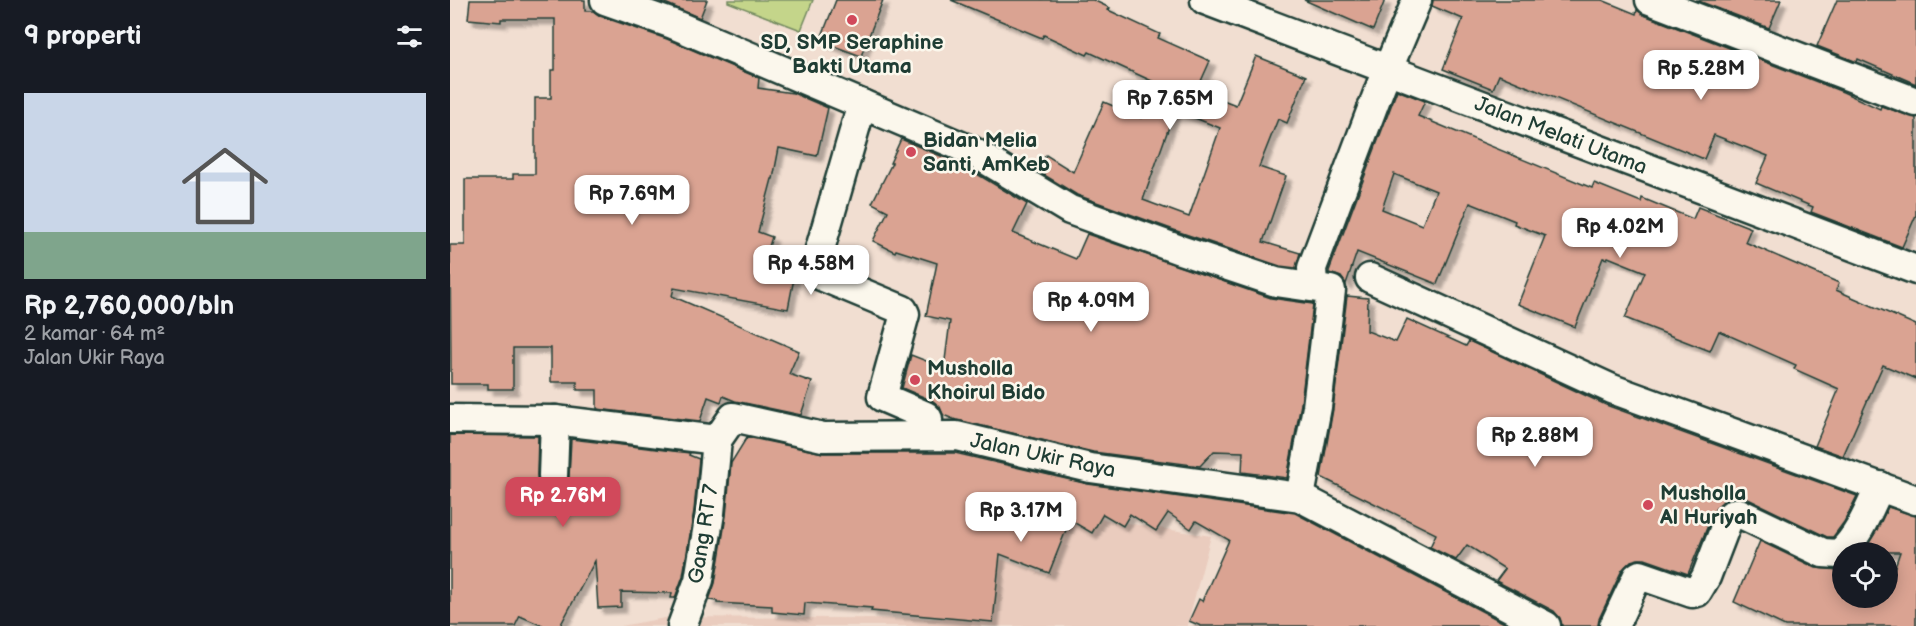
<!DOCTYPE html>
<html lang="id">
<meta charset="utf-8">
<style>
body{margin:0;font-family:"Balsamiq Sans",sans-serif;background:#20242c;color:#f1f3f6;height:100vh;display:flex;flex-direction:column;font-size:22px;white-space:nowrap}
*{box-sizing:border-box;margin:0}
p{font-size:20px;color:#9ea1a6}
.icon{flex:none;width:33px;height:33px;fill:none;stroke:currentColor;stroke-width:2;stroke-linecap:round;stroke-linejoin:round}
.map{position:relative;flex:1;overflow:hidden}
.sheet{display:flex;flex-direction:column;background:#171b24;width:450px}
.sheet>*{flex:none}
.fabs{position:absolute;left:1382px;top:542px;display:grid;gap:12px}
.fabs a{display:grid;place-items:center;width:66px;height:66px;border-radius:50%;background:#171b24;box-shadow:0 3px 15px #0003;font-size:30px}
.price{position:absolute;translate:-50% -51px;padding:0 14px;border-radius:12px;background:#fff;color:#222;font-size:20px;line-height:39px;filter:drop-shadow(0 2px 3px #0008)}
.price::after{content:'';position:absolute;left:50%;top:36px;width:18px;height:14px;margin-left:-9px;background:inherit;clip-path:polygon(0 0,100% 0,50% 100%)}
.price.active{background:#d1495b;color:#fff}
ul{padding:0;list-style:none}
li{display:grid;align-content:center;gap:12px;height:318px;padding:0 24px}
li span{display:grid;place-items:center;height:186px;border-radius:0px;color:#555}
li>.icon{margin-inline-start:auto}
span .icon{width:108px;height:108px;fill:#fffc;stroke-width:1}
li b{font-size:26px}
h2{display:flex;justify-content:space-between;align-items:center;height:72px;padding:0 24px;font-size:26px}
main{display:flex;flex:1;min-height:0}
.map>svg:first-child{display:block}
.built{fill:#eaccbe}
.green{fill:#c4d58a;stroke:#72895f;stroke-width:1.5}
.building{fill:#daa392;stroke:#1f3d34;stroke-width:1.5;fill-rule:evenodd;filter:url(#shadow)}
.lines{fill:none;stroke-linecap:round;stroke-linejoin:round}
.minor-casing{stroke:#1f3d34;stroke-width:33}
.minor{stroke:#fbf7ec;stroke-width:28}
.poi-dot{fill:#d1495b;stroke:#fbf7ec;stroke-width:2}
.labels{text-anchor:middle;stroke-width:5;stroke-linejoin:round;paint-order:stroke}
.poi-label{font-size:21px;font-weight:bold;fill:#1f3d34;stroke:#fbf7ec;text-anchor:start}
.street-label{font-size:21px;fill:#1f3d34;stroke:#fbf7ec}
</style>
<main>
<section class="sheet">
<h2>9 properti<svg class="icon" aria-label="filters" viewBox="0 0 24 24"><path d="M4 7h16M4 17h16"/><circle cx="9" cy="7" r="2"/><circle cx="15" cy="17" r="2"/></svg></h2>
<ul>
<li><span style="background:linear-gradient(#c9d6e8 75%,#7fa58c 0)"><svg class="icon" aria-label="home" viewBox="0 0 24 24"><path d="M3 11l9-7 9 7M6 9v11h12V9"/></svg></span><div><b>Rp 2,760,000/bln</b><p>2 kamar · 64 m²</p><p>Jalan Ukir Raya</p></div></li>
</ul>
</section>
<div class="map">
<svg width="1466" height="626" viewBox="0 0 1466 626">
<defs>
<filter id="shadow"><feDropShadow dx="5.5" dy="5.5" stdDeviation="1.5" flood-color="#0004"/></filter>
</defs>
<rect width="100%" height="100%" fill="#f1ded1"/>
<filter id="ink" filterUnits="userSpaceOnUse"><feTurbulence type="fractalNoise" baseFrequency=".0167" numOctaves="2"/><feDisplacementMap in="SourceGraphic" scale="12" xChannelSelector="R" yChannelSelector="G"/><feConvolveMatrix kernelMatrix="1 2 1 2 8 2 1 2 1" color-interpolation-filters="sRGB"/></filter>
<g filter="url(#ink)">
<!-- built -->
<polygon class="built" points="618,514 761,536 737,626 171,626 220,617 522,619 541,556 598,575"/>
<!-- green -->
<polygon class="green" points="278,0 363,0 351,30 278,2"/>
<!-- building -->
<g class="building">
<polygon points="20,0 135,0 135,11 143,11 150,16 217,39 309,78 308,88 343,93 378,108 367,156 329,148 323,179 322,179 308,232 322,237 314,262 346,268 338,309 224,288 222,296 349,351 339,374 362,382 351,415 285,401 273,396 271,402 258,397 250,421 147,409 147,390 127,390 127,382 101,382 101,348 63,348 63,389 38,389 38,384 1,384 0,245 15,245 15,179 63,179 63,174 85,174 85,98 101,98 101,70 105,70 105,19 51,19 51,22 18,19"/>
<polygon points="208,0 257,0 250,18"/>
<polygon points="386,0 433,0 411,56 370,41"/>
<path d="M501,0H643L660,8L658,10L710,34L708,38L760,61L747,90L786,105L806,56L856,76L837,123L828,119L809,167L836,176L813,242L850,253L846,268L830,266L735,234L627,195L586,170L596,155L623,172L654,102L691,118L704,82L639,52L637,55L594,35L592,38ZM725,110L770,128L739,217L693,200Z"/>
<polygon points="854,0 935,0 923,30"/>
<polygon points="983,0 1152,0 1186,14 1187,10 1194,15 1393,92 1430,109 1431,106 1466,118 1466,215 1452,247 1361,212 1363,207 1306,183 1318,156 1264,135 1254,159 1049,75 1043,89 993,69 1013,19 982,6"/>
<polygon points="1246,0 1331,0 1319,28"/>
<polygon points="1387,0 1466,0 1466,84 1408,59 1407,62 1367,46"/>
<path d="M947,90L975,101L968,116L1142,188L1144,183L1191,202L1192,198L1243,219L1248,207L1301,228L1295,242L1389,283L1386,290L1466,325V379L1433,365L1393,456L1365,446L1389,389L1344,369L1346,365L1269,331L1260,351L1175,318L1195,272L1158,257L1157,259L1153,258L1125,327L1068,304L1095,236L1064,224L1065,221L1020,203L987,284L907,252L896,284L891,277L879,273V271ZM944,174L986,191L972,225L932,209Z"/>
<polygon points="451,139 512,165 577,204 563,233 626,259 637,234 821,298 863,304 851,404 837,478 792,472 793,452 764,451 750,466 643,452 506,420 493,415 490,407 483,401 452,388 461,355 494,368 500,321 476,316 487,263 446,250 445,252 423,241 438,211 422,203 442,163 440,163"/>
<polygon points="897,296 918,298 917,331 946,342 957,319 1016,346 1019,341 1156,405 1407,496 1394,522 1383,537 1377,537 1296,498 1284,496 1274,500 1264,511 1238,574 1195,559 1188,559 1181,561 1172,570 1149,619 1148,626 1112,626 1110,618 1104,611 1046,581 1055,569 1017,545 1006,560 980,547 986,534 871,477 883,409"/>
<polygon points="0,435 88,436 87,475 88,483 94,490 102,492 110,491 117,484 119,477 121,439 240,453 239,455 249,459 244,511 233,576 225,598 221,598 222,593 171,592 171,607 148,608 145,561 110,626 93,626 70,616 65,626 0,626"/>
<polygon points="297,437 373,453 505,453 638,484 845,513 1060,626 751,626 739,621 749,599 752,601 779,540 746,521 741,529 718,513 706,531 680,514 673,526 653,514 642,533 620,520 599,573 550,554 543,622 421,611 422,608 355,603 354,615 322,612 322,606 267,603 267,601 259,600 265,583 276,516 281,463"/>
<polygon points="1438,507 1466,516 1466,626 1335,626 1284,602 1310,541 1366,568 1392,570 1392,597 1437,597 1437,589 1450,552 1413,552 1427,530"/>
</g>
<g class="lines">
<defs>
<g id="minor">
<polyline points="155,0 223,24 520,150 620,210 730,250 826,282 881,290 867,407 850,497"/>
<polyline points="755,0 1466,270"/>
<polyline points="1200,0 1466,102"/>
<polyline points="412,104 368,256 369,275 453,310 455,314 432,397 476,416 478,419 477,436"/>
<polyline points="920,278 1162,389 1466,500"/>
<polyline points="863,286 862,268 931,85 967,0"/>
<polyline points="0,419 105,420 267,440 283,417 373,437 507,436 640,468 850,497 1096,626"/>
<polyline points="103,476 105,420"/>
<polyline points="232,626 249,580 260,513 267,440"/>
<path d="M1164,626L1187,577L1190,575L1242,593L1247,592L1256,577L1279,517L1284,513H1289L1373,553L1389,554C1409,537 1419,509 1430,486"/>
</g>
</defs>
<!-- minor casing -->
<use href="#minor" class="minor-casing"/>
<!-- minor -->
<use href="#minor" class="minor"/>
</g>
</g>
<!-- markers -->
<g class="poi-dot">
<circle cx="402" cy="20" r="6"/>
<circle cx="461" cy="152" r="6"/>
<circle cx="465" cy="380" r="6"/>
<circle cx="1198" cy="505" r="6"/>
</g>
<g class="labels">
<!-- poi labels -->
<g class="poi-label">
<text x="402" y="49" text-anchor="middle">SD, SMP Seraphine<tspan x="402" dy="24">Bakti Utama</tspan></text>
<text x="473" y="147">Bidan Melia<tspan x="473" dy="24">Santi, AmKeb</tspan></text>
<text x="477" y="375">Musholla<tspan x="477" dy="24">Khoirul Bido</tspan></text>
<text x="1210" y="500">Musholla<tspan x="1210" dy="24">Al Huriyah</tspan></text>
</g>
<!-- street labels -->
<g class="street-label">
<text transform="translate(1111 135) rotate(21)" y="7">Jalan Melati Utama</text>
<text transform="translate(593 455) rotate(12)" y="7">Jalan Ukir Raya</text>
<text transform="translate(253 534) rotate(-81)" y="7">Gang RT 7</text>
</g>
</g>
</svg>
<div class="fabs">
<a><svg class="icon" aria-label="locate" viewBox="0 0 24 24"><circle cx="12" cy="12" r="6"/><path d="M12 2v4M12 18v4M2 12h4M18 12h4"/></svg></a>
</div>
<b class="price" style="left:1251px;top:101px">Rp 5.28M</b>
<b class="price" style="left:720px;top:131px">Rp 7.65M</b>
<b class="price" style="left:182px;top:226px">Rp 7.69M</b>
<b class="price" style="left:1170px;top:259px">Rp 4.02M</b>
<b class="price" style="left:361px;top:296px">Rp 4.58M</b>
<b class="price" style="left:641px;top:333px">Rp 4.09M</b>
<b class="price" style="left:1085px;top:468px">Rp 2.88M</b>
<b class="price active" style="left:113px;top:528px">Rp 2.76M</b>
<b class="price" style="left:571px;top:543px">Rp 3.17M</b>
</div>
</main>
